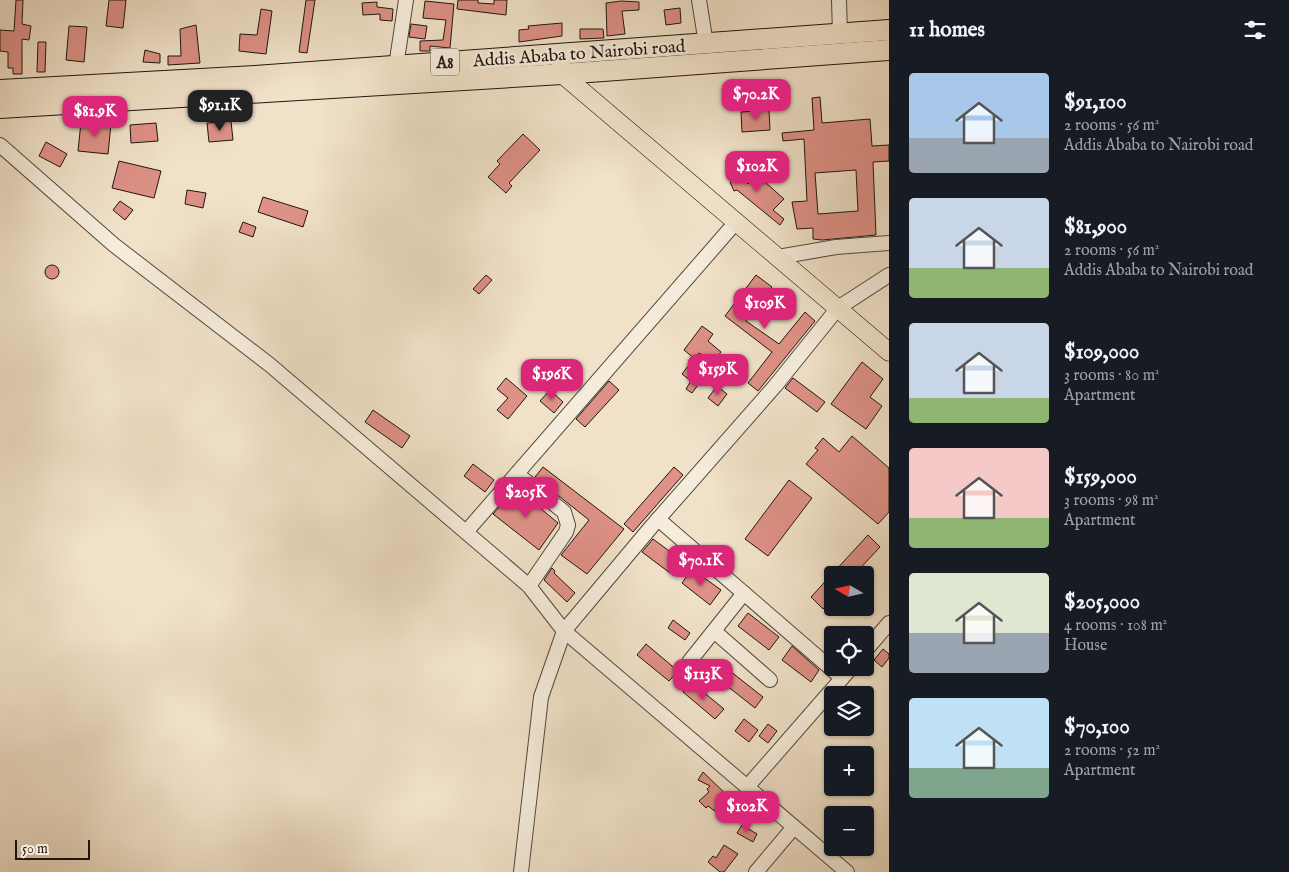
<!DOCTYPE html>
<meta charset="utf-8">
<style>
body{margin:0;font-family:"IM FELL English",serif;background:#20242c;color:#f1f3f6;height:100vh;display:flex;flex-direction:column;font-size:19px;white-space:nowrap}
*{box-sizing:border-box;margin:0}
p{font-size:16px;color:#9ea1a6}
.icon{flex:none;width:28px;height:28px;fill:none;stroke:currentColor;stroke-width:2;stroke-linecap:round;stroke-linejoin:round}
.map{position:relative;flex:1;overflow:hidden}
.details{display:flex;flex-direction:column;background:#171b24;width:400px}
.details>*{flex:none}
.needle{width:32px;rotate:279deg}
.buttons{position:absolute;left:824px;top:566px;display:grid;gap:10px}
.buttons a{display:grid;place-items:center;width:50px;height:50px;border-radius:5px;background:#171b24;box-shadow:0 1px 4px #0004;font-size:25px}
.scale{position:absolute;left:15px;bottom:12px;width:75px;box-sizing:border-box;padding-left:5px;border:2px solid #201510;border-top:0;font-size:14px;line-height:18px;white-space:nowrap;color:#201510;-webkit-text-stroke:4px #f5ecdb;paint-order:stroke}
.price{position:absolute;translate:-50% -42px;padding:0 11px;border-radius:10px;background:#db2777;color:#fff;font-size:16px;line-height:32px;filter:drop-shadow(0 1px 2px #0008)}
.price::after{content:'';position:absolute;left:50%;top:30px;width:15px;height:11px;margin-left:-8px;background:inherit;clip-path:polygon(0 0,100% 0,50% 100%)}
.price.on{background:#222;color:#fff}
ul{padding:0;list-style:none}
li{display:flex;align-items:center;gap:15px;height:125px;padding:0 20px}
li span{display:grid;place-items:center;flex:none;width:140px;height:100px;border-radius:5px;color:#555}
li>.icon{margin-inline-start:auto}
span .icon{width:60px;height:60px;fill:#fffc;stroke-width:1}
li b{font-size:21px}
h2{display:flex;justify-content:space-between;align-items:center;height:60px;padding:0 20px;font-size:21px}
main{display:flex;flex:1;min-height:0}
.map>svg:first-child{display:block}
.building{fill:#de9186;stroke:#201510;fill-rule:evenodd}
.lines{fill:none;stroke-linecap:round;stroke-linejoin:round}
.minor-casing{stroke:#54483e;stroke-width:16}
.major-casing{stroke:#201510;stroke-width:19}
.highway-casing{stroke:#201510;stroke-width:22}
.minor{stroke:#f5ecdb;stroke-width:14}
.major{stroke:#f0e1c8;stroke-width:18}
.highway{stroke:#f0e1c8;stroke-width:20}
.labels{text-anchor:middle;stroke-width:4.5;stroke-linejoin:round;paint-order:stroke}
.shield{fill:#f5ecdb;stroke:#60564d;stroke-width:1}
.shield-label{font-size:16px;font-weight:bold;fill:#201510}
.street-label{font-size:18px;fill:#201510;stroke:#f5ecdb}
</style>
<main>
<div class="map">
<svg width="889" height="872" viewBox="0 0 889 872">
<rect width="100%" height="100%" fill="#f0e1c8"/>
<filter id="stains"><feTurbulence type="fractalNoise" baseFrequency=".004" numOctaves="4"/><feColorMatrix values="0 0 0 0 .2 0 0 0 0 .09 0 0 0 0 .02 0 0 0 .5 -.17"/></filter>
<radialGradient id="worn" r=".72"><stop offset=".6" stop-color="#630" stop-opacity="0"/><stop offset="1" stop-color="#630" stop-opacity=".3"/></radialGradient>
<!-- building -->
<g class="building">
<polygon points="16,0 23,0 22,24 31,26 29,40 22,39 22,74 13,74 13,68 8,68 8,52 0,51 0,30 14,31"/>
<polygon points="109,0 126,0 123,28 106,26"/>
<polygon points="306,0 315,0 307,53 299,52"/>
<polygon points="458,0 478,0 478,3 494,4 494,0 507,0 506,15 457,9"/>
<polygon points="425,1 454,4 450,48 430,46 430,51 420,51 420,41 443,40 446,20 423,18"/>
<polygon points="621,1 639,2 639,10 622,11 625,34 607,36 606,3"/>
<polygon points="377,2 377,7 393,9 392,21 380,20 380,14 363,15 362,3"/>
<polygon points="680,8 681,23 666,25 664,10"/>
<polygon points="261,9 272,11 266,54 239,51 240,34 257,35"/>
<polygon points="562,23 562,36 519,42 519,30 529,29 528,26"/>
<polygon points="411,24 427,26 425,39 409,37"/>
<polygon points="196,25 200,63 168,65 168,56 181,56 180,29"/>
<polygon points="69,26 87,27 84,62 66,60"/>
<polygon points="580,29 603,29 604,38 580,39"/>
<polygon points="38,42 46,42 45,72 37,72"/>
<polygon points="145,50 160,54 160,63 143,62"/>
<path d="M820,97L822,123L870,119L872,146L889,145V161L873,162L876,235L822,240L813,239V228L797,229L792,202L807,201L804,139L783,141L782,133L814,130L812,98ZM856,170L858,211L818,214L815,173Z"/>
<polygon points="769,110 770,130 742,132 741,112"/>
<polygon points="231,121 233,140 209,142 207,123"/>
<polygon points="81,122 111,124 108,154 78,151"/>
<polygon points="156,123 158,141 131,143 130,125"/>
<polygon points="523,134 540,150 509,183 512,186 506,193 488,177 500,164 497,161"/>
<polygon points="46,142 67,154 60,167 39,156"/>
<polygon points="119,161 161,171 154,198 112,188"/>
<polygon points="739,163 748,184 756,174 784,199 773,210 784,219 780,225 737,190 734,191 730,182 735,180 729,167"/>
<polygon points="187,190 206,193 203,208 185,204"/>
<polygon points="263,197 308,211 303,227 258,212"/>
<polygon points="120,201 133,210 125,220 113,210"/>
<polygon points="243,222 256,227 253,237 239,232"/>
<circle cx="52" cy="272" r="7"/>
<polygon points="486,275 492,280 479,294 473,289"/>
<polygon points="756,275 772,287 746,321 779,344 805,312 815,321 758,391 748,383 772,352 725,316"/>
<polygon points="702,326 713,334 708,341 721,352 713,362 699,353 695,359 684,350"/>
<polygon points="862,362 883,379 870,397 882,406 866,429 831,404"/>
<polygon points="688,366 703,378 692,393 686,389 691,381 682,374"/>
<polygon points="506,378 527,396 508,419 497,410 508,398 497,389"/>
<polygon points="793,378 825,402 817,412 785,388"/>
<polygon points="609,381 619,390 585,427 576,419"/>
<polygon points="717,386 727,394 718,406 708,398"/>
<polygon points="550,390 563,402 554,413 540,401"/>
<polygon points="373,410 410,436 402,448 365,422"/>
<polygon points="852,436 889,468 889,512 878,524 806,464 818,450 815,448 823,438 839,452"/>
<polygon points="473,464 494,480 485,492 464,476"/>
<polygon points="543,467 624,529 587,574 561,555 589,520 535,477"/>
<polygon points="674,467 683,475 633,532 624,524"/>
<polygon points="789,480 812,498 768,556 745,539"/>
<polygon points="516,488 558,523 539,550 493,514"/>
<polygon points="868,535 880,547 854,575 832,575 832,598 823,609 811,597"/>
<polygon points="653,539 680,559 670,573 642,552"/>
<polygon points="552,568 555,571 554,573 575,593 567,602 544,580"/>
<polygon points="692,569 721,590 710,605 682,583"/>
<polygon points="748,613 779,637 769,650 738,626"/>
<polygon points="673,620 690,633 685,640 668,628"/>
<polygon points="646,644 678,671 669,681 637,655"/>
<polygon points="792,646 819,670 811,682 782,660"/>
<polygon points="883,649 889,654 889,658 882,667 874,660"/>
<polygon points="730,671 763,697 755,708 722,682"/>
<polygon points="691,682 724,709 715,719 683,692"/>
<polygon points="744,719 758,730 749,742 735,731"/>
<polygon points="768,724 777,731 768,743 759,736"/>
<polygon points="703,772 732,800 720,815 708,806 706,808 699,801 709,792 707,789 710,786 698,780"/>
<polygon points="742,825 757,834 753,842 737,833"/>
<polygon points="724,845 738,854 724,872 720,872 708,862 713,856 716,858"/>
</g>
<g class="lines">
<defs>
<g id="minor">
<polyline points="699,0 706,44"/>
<polyline points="839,0 840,33"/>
<polyline points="395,73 406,0"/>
<polyline points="0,145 114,245 270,365 529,586 564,631 847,872"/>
<polyline points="778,257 836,247 889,243"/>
<polyline points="517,474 564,512 568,525 566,532 529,586"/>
<polyline points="658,519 842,678"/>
<polyline points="466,532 736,222"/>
<polyline points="714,631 770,680"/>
<polyline points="865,651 889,623"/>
<polyline points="689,662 744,593"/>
<polyline points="747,787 851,668"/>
<polyline points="521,872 541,697 564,631 652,526 775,386 838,308 889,275"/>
<polyline points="756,872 794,827"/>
</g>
<polyline id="major" points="561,65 562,74 889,352"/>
<g id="highway">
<polyline points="0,90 255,76 889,30"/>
<polyline points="0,108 562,74 889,50"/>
</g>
</defs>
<!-- minor casing -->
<use href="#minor" class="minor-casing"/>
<!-- major casing -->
<use href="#major" class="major-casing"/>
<!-- highway casing -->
<use href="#highway" class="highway-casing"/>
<!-- minor -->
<use href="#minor" class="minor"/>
<!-- major -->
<use href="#major" class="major"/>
<!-- highway -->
<use href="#highway" class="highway"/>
</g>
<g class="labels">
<!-- shield labels -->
<rect class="shield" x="431" y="48.5" width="28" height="27" rx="4"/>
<g class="shield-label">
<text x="445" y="68">A8</text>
</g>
<!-- street labels -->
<g class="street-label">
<text transform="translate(579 53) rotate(-4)" y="6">Addis Ababa to Nairobi road</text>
</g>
</g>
<rect width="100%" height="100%" filter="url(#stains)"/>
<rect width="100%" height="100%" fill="url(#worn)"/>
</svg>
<div class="buttons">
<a><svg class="needle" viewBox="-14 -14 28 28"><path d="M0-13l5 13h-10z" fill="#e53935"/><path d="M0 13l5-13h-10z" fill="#9ea1a6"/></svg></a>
<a><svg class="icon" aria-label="locate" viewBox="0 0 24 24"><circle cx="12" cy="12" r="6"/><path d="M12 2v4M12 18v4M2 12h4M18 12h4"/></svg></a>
<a><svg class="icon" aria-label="layers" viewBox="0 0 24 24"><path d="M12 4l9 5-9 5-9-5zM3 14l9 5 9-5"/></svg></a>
<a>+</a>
<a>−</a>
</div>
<div class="scale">50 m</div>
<b class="price" style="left:756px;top:121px">$70.2K</b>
<b class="price on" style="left:220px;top:132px">$91.1K</b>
<b class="price" style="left:95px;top:138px">$81.9K</b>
<b class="price" style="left:757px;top:193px">$102K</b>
<b class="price" style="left:765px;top:330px">$109K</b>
<b class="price" style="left:718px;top:396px">$159K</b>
<b class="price" style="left:552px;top:401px">$196K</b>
<b class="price" style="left:526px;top:519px">$205K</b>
<b class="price" style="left:701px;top:587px">$70.1K</b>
<b class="price" style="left:703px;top:701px">$113K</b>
<b class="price" style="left:747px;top:833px">$102K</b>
</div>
<section class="details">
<h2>11 homes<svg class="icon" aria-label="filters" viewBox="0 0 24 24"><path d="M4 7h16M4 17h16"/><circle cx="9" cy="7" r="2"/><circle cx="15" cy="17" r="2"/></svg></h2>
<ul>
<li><span style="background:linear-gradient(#a9c7e8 65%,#9aa5b1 0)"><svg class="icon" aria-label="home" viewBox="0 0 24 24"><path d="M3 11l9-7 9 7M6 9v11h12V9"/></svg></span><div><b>$91,100</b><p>2 rooms · 56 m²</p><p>Addis Ababa to Nairobi road</p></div></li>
<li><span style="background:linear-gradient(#c9d6e8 70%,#8fb573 0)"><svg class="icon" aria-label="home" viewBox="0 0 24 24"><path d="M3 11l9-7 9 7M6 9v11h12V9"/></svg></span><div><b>$81,900</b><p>2 rooms · 56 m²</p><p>Addis Ababa to Nairobi road</p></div></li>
<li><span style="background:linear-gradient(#c9d6e8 75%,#8fb573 0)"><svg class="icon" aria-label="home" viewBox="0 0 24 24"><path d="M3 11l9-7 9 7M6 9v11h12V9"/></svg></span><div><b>$109,000</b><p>3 rooms · 80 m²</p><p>Apartment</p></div></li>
<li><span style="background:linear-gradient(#f6c9c9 70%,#8fb573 0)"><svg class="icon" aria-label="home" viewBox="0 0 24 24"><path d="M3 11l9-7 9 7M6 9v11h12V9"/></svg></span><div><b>$159,000</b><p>3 rooms · 98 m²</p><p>Apartment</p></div></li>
<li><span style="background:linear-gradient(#dfe7d0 60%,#9aa5b1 0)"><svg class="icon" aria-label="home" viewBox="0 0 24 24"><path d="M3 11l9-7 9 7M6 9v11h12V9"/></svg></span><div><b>$205,000</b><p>4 rooms · 108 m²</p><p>House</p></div></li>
<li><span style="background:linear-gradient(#bfe0f5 70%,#7fa58c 0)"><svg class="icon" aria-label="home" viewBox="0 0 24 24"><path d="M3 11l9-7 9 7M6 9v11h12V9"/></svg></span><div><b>$70,100</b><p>2 rooms · 52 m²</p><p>Apartment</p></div></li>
</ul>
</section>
</main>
